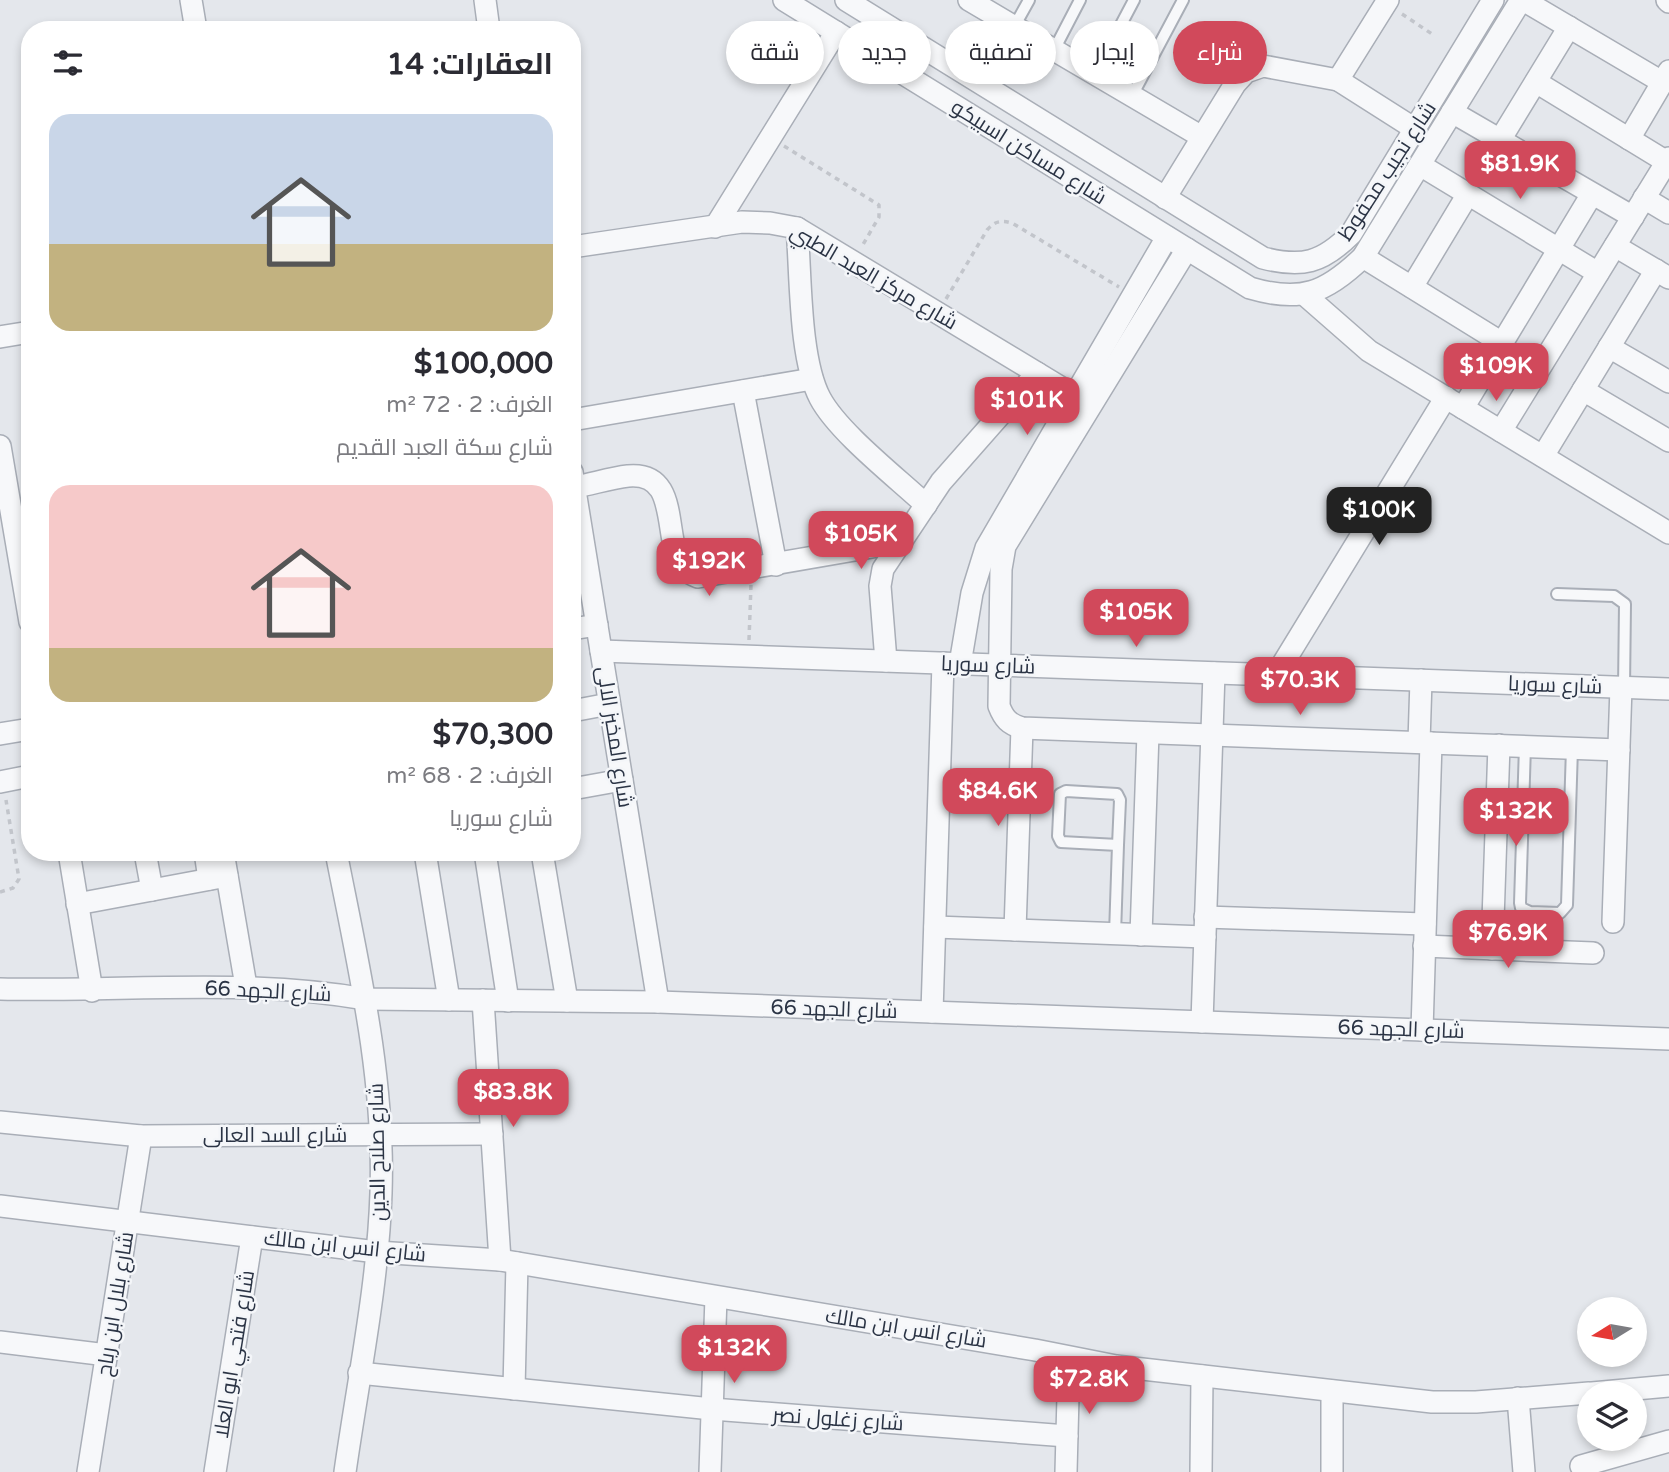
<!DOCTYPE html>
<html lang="ar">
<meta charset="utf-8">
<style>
body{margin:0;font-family:"Varela Round",Cairo,sans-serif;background:#f2f2f3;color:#2b2b33;direction:rtl;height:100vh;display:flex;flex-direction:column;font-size:26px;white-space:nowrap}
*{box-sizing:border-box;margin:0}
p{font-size:23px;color:#7c7c81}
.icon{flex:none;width:38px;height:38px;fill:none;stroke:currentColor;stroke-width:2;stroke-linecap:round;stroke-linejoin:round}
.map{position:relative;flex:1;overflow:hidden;direction:ltr}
.details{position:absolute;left:21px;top:21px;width:560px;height:840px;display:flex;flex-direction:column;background:#fff;border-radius:28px;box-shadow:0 4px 10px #0003;direction:rtl}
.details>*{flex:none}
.top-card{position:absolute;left:602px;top:21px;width:665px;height:63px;direction:rtl;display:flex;gap:14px}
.needle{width:46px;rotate:259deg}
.tools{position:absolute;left:1577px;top:1297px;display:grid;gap:14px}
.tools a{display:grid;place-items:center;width:70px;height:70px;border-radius:50%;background:#fff;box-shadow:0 4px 10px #0003;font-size:35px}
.price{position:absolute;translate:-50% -60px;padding:0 16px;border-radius:14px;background:#d1495b;color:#fff;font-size:23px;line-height:46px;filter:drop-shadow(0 2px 4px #0008)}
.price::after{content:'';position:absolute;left:50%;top:42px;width:21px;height:16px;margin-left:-10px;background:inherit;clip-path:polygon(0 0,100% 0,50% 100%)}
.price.current{background:#222;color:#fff}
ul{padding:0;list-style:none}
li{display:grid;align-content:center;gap:14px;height:371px;padding:0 28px}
li span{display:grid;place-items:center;height:217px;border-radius:21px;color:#555}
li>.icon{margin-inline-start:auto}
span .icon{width:126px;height:126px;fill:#fffc;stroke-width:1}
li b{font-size:30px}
h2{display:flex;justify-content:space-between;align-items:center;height:84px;padding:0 28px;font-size:30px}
.tag{padding:0 24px;border-radius:32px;background:#fff;box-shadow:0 4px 10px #0003;font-size:24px;line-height:63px}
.tag.current{background:#d1495b;color:#fff}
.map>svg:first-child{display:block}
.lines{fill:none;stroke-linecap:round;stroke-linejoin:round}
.lane-casing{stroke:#a9aeb7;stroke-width:14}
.street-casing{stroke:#a9aeb7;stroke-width:24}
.path{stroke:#c2c5cb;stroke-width:3.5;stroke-dasharray:5 5;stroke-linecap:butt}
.lane{stroke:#f7f8fa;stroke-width:10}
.street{stroke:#f7f8fa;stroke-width:21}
.labels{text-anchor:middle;stroke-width:5;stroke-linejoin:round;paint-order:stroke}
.street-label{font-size:21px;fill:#2b3445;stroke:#f4f6f9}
</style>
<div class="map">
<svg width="1669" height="1472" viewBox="0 0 1669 1472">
<rect width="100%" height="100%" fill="#e4e7ec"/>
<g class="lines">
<defs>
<g id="lane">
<polyline points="1014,27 1029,0"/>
<polyline points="1054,50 1080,0"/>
<polyline points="1095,74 1134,0"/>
<polyline points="1132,96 1183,0"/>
<polyline points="1557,594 1614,596 1625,604 1624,688"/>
<polyline points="1525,746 1520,903 1521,908 1530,912 1560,913 1567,905 1572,748"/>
<polyline points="1115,934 1118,845 1061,842 1058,836 1060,794 1066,791 1117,794 1120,800 1118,845"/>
</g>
<g id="street">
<polyline points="191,0 196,30"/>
<polyline points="485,0 489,30"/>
<path d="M784,0L1250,288C1301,303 1326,293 1363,257L1521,0"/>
<path d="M846,0L1263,258C1302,268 1322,263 1351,234L1493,0"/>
<polyline points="969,0 1202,137"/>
<polyline points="1523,0 1662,82"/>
<polyline points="1667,0 1669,2"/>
<polyline points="1338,80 1388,0"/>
<polyline points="1536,82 1667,162"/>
<polyline points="1452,112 1633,217"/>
<polyline points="1629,139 1669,71"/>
<polyline points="1500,140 1569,27"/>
<polyline points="1420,165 1598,273"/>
<polyline points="1165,198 1235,84 1246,72 1263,66 1338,80 1415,129"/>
<polyline points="1644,198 1669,213"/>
<polyline points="715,227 836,32"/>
<path d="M797,228C801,276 799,358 820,398C838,432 896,477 926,505"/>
<polyline points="1615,246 1669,278"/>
<polyline points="572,247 742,222 770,223 797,228 1075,396"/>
<path d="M1187,249L1005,546L1001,569L999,706C1004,719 1009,724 1022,728L1619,750"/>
<polyline points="1363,257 1502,343"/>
<polyline points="1412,287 1468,194"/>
<polyline points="1305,295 1369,351 1669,533"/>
<polyline points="0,337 30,332"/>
<polyline points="1609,347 1669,382"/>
<polyline points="1583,390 1669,441"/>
<polyline points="743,391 776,565"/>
<polyline points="1463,408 1592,194"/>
<polyline points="572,420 812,379"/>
<polyline points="1501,431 1669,158"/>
<polyline points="0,446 30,622"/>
<polyline points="1543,456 1656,270"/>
<polyline points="572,472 658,1002"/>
<path d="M575,487C592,484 611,478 628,476C683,471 661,542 684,569C687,572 693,575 698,577L901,542"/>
<polyline points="572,629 597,625"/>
<polyline points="601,651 1669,689"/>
<polyline points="886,661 880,586 883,569 941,482 1037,373"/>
<polyline points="960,664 972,593 986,548 1167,237"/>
<polyline points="1276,675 1446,397"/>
<polyline points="572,711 609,704"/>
<polyline points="0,734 30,729"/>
<polyline points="1419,742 1421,680"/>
<polyline points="0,782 30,776"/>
<polyline points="572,789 622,780"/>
<polyline points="69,852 92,991"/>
<polyline points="145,852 152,890"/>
<polyline points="205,852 209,879"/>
<polyline points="223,852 246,986"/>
<path d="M336,852C358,964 385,1078 381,1193C378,1286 358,1380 345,1472"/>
<polyline points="425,852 449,1000"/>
<polyline points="485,852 508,1001"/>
<polyline points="542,852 567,1001"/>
<polyline points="77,904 227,876"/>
<polyline points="1205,917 1425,924"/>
<polyline points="1613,922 1621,687"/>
<polyline points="935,927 1205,937"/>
<polyline points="1015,930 1022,728"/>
<polyline points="1141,935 1148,733"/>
<polyline points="1424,946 1593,953"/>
<polyline points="1492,949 1499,745"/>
<path d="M0,989C122,992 245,978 365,999L658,1002L1669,1039"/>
<polyline points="483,1000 500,1260"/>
<polyline points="932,1012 943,663"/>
<polyline points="1202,1022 1214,673"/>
<polyline points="1422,1030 1431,743"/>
<polyline points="0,1122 141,1136 492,1134"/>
<polyline points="0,1206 377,1252 500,1260 1035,1350 1116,1366 1432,1402 1476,1402 1589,1393"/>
<polyline points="0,1342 107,1355"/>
<polyline points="359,1373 712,1409 1067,1436"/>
<polyline points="514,1389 517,1263"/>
<polyline points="1332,1391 1332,1472"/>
<polyline points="1592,1393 1669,1386"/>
<polyline points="1518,1398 1524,1472"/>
<polyline points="1581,1466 1669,1441"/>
<polyline points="88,1472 141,1136"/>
<polyline points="215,1472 252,1237"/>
<polyline points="710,1472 716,1297"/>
<polyline points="1066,1472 1069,1358"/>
<polyline points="1201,1472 1202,1376"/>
</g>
</defs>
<!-- lane casing -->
<use href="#lane" class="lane-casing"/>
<!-- street casing -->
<use href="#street" class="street-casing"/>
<!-- path -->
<g class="path">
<polyline points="1402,14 1435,36"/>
<polyline points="784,146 879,205 879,217 861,248"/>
<path d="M946,299L987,230C995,221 1001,220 1012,223L1119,287"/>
<polyline points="749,640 751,585"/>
<polyline points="0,892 13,888 19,879 6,800"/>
</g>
<!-- lane -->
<use href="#lane" class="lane"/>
<!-- street -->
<use href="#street" class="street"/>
</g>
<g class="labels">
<!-- street labels -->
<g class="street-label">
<text transform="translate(1029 152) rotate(32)" y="7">شارع مساكن اسبيكو</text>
<text transform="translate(1387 171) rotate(-57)" y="7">شارع نجيب محفوظ</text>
<text transform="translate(874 277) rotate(30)" y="7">شارع مركز العبد الطبي</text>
<text transform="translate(988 665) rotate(2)" y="7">شارع سوريا</text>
<text transform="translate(1555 685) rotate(2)" y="7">شارع سوريا</text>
<text transform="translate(615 737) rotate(81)" y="7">شارع المخبز الالى</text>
<text transform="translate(268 991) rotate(3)" y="7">شارع الجهد 66</text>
<text transform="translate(834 1009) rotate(2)" y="7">شارع الجهد 66</text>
<text transform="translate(1401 1029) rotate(2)" y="7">شارع الجهد 66</text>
<text x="275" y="1142">شارع السد العالى</text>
<text transform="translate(377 1152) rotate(-91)" y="7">شارع صلاح الدين</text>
<text transform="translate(345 1246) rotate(6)" y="7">شارع انس ابن مالك</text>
<text transform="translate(115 1304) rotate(-81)" y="7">شارع بلال ابن رباح</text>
<text transform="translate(906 1328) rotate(9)" y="7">شارع انس ابن مالك</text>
<text transform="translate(234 1354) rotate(-81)" y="7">شارع فتحي ابو العلا</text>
<text transform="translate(838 1419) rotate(4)" y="7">شارع زغلول نصر</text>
</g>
</g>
</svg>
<div class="tools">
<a><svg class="needle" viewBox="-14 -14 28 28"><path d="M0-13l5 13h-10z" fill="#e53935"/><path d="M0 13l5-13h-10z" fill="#7c7c81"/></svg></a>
<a><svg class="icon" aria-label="layers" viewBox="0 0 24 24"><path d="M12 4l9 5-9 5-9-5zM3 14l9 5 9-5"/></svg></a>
</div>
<b class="price" style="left:1520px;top:201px">$81.9K</b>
<b class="price" style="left:1496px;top:403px">$109K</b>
<b class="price" style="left:1027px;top:437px">$101K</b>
<b class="price current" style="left:1379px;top:547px">$100K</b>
<b class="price" style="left:861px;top:571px">$105K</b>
<b class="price" style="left:709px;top:598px">$192K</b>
<b class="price" style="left:1136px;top:649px">$105K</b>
<b class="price" style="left:1300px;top:717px">$70.3K</b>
<b class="price" style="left:998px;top:828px">$84.6K</b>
<b class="price" style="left:1516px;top:848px">$132K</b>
<b class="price" style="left:1508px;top:970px">$76.9K</b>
<b class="price" style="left:513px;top:1129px">$83.8K</b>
<b class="price" style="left:734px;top:1385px">$132K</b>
<b class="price" style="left:1089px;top:1416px">$72.8K</b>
<div class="top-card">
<a class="tag current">شراء</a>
<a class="tag">إيجار</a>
<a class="tag">تصفية</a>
<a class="tag">جديد</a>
<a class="tag">شقة</a>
</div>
<section class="details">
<h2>العقارات: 14<svg class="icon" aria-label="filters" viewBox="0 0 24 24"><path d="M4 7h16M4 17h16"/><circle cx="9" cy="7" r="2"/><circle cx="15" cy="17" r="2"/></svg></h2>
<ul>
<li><span style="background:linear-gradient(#c9d6e8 60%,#c2b280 0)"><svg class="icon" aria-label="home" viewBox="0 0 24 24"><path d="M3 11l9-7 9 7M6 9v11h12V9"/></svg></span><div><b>$100,000</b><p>الغرف: 2 · 72 m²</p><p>شارع سكة العبد القديم</p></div></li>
<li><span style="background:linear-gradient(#f6c9c9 75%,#c2b280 0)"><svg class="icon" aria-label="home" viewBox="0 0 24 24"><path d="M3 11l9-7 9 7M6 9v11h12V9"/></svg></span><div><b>$70,300</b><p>الغرف: 2 · 68 m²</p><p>شارع سوريا</p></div></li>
</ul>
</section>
</div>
